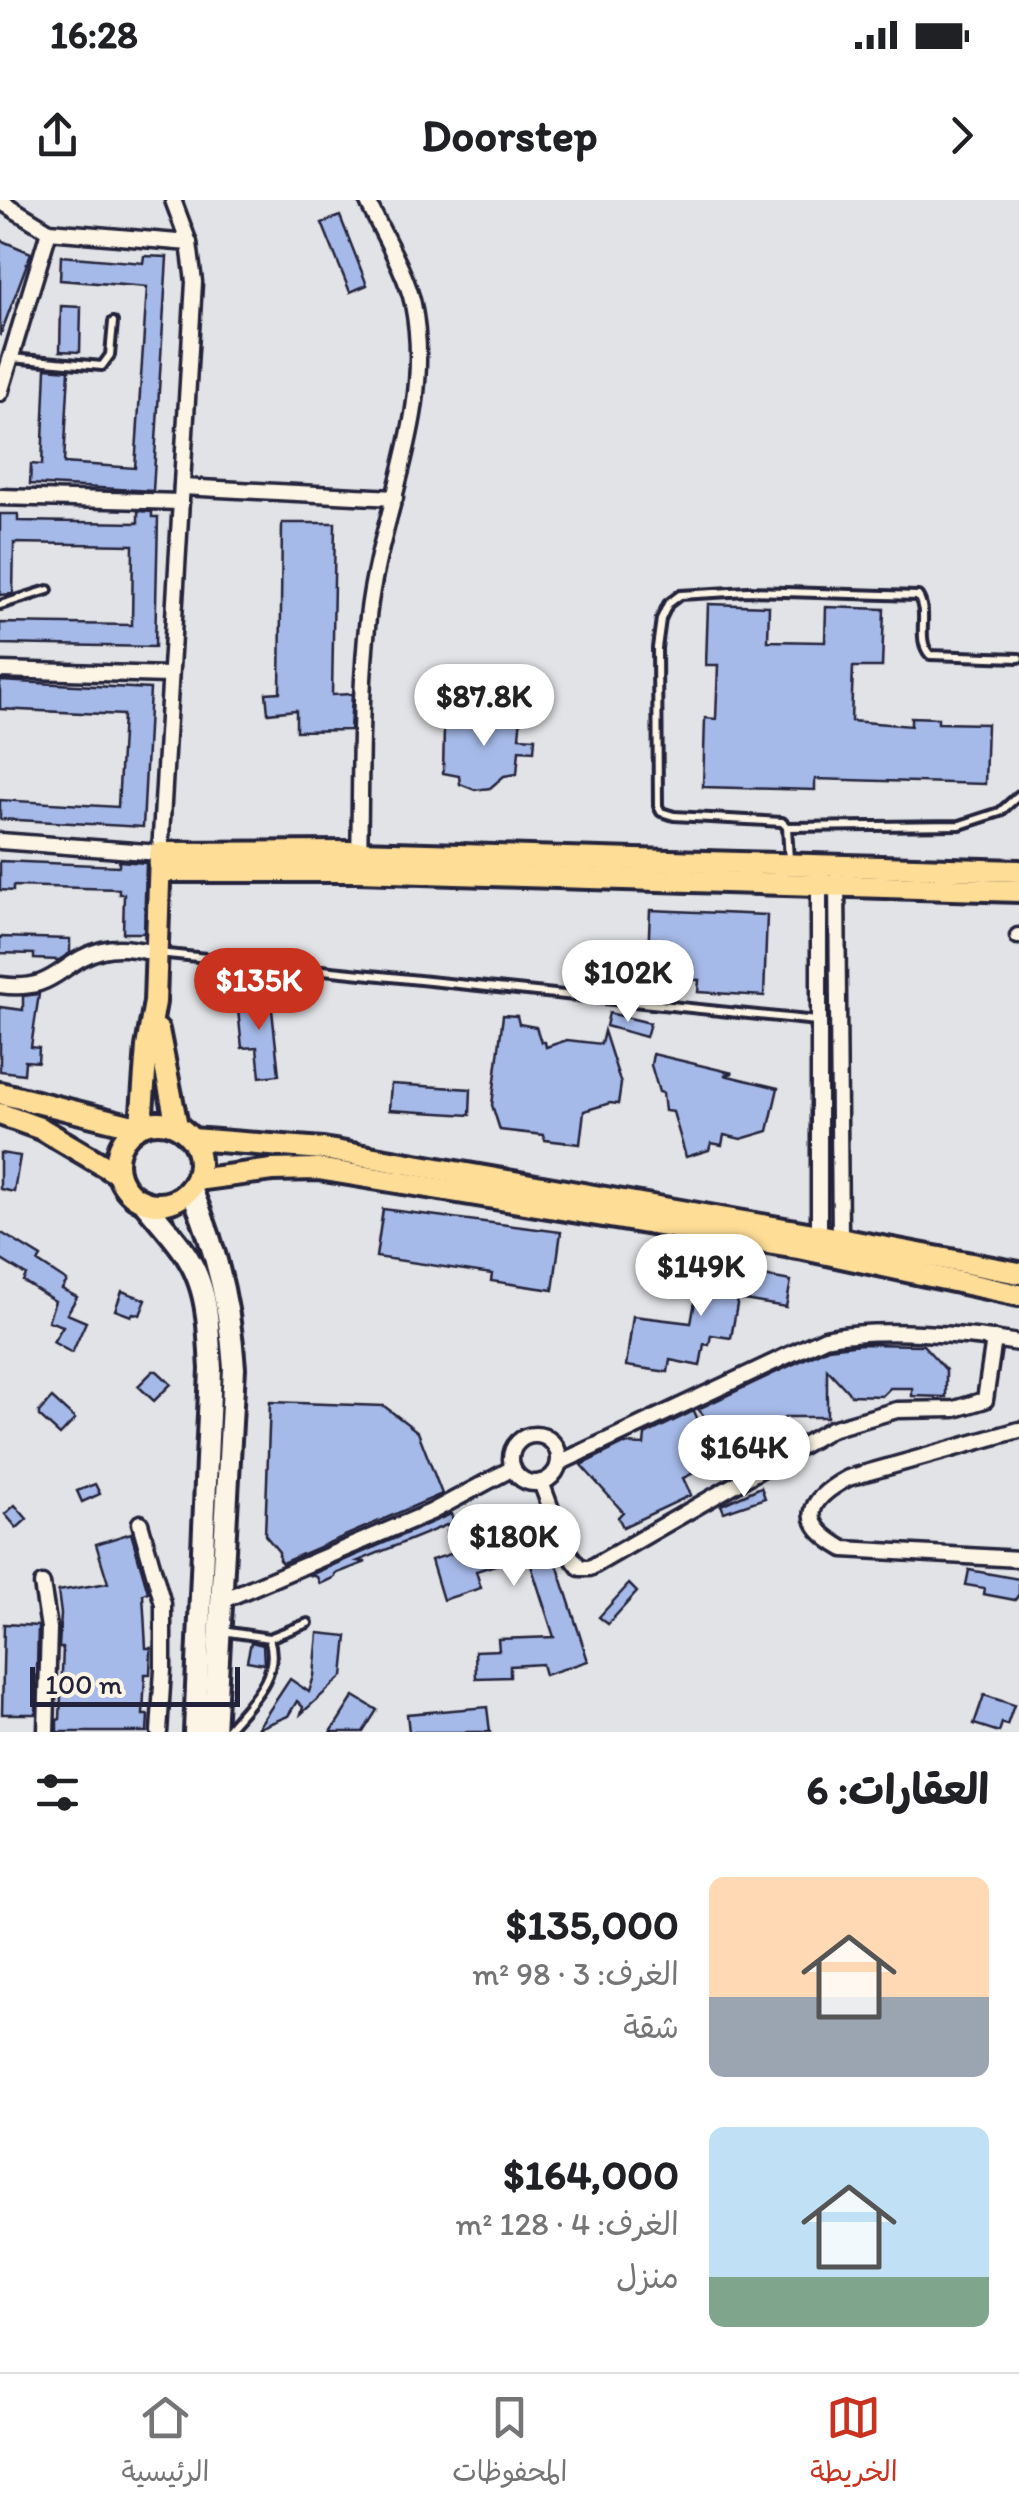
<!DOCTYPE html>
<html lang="ar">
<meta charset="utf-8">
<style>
body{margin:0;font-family:Itim,"Playpen Sans Arabic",sans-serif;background:#f2f2f2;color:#202124;direction:rtl;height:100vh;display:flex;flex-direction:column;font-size:38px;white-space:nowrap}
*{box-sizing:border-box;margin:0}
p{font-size:32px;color:#757577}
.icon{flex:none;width:55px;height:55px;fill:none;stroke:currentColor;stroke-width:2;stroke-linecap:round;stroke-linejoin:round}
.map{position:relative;height:1532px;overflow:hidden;direction:ltr}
.sheet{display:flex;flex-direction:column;background:#fff;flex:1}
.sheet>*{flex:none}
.scale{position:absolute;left:30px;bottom:25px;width:210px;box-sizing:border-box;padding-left:10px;border:5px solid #22223b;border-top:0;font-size:28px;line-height:35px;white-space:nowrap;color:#22223b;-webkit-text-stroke:8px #fcf5e5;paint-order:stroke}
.price{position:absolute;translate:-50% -85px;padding:0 22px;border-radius:35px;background:#fff;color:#222;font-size:32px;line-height:65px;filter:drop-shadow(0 2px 5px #0008)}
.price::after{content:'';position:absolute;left:50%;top:60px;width:30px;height:22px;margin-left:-15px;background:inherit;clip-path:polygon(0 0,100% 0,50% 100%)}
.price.current{background:#c8321e;color:#fff}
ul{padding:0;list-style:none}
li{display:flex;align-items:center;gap:30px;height:250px;padding:0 30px}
li span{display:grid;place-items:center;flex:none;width:280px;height:200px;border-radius:15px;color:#555}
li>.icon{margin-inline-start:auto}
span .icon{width:120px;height:120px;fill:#fffc;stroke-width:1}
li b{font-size:42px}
h2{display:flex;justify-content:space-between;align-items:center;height:120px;padding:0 30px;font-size:42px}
.status{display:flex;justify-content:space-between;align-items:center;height:70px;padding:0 50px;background:#fff;direction:ltr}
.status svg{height:28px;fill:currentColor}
header{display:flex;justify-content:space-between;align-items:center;height:130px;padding:0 30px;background:#fff;font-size:45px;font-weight:700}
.dock{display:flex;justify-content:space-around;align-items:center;height:140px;border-top:2px solid #e0e0e0;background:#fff;font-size:28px;color:#757577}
.dock a{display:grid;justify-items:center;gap:5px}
.dock .current{color:#c8321e}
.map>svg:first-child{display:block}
.building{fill:#a6bae9;stroke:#22223b;stroke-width:2.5}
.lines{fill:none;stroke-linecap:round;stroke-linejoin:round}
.service-casing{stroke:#22223b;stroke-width:14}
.minor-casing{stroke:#22223b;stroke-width:21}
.secondary-casing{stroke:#22223b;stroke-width:28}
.primary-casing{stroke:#22223b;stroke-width:28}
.service{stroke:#fcf5e5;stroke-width:6}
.minor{stroke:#fcf5e5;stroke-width:14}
.secondary{stroke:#fcf5e5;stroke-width:20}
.primary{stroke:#fedd96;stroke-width:20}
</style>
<div class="status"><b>16:28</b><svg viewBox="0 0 49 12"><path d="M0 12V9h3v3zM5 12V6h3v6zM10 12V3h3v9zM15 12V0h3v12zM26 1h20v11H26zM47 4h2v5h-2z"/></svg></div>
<header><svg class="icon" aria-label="forward" viewBox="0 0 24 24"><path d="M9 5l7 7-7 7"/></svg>Doorstep<svg class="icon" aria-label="share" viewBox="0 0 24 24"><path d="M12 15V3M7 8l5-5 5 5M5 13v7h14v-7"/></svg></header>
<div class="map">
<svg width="1019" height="1532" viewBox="0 0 1019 1532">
<rect width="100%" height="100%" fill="#e2e3e6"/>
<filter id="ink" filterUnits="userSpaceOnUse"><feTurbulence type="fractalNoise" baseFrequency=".01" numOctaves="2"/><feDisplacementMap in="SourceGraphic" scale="20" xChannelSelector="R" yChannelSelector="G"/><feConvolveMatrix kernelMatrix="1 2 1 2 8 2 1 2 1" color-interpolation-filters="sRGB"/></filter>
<g filter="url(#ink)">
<!-- building -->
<g class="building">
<polygon points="340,16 367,85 350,92 322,23"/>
<polygon points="0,40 31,53 0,136"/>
<polygon points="61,56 143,63 144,56 167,57 153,291 30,284 31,264 42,265 46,168 69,170 64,263 135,268 147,87 60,80"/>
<polygon points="61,106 81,107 80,152 60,151"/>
<polygon points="138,311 152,312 152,317 158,317 155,447 0,444 0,423 132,425 133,345 14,343 13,394 0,395 0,314 18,314 18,321 138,323"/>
<polygon points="282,323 335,323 332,495 352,494 350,530 296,531 296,510 268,513 266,493 280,492"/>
<polygon points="708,404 769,406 768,441 825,442 826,407 884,409 882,467 853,467 851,521 911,526 911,517 938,518 938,523 987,524 985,584 815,579 815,590 703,587 705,518 716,519 718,465 706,465"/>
<polygon points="0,481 150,489 143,627 0,619 0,600 118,607 123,515 0,509"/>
<polygon points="457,512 521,516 519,537 535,538 534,551 519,550 517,574 504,576 490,588 475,590 460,584 459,576 443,573 444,527 457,528"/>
<polygon points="0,661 119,666 119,661 146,663 144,733 123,733 124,694 119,694 119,689 13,686 13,691 0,690"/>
<polygon points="650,710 767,715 764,796 698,792 699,780 679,779 680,759 648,757"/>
<polygon points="0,737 70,739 70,753 59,760 34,759 34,754 0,753"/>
<polygon points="39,794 31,847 39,848 38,862 25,861 24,874 0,871 0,807 23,810 23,796"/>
<polygon points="267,797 268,810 272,810 279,875 260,877 257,847 242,848 237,800"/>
<polygon points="609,813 650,823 646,837 606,826"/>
<polygon points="503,815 517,816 519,824 536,827 541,842 545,842 546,847 567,840 601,844 604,831 621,884 618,904 610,903 584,911 580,944 545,940 543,935 500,930 492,905"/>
<polygon points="653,854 733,873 724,875 778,888 768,931 741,939 724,935 722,945 711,943 709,950 686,957 673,912 665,911 663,893 659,892 651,865"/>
<polygon points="391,884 471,889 470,915 389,910"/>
<polygon points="0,953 20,956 14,992 0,989"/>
<polygon points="383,1009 561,1032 553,1090 491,1081 492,1074 376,1057"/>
<polygon points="0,1032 41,1057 38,1062 67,1081 62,1089 77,1097 67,1114 86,1122 72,1153 53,1142 63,1126 48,1121 55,1101 23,1081 26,1075 0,1059"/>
<polygon points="702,1065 791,1081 786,1107 738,1099 731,1138 711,1135 709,1145 704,1144 700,1166 670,1160 668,1172 626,1166 633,1116 691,1123"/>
<polygon points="122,1091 146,1100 140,1115 133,1113 131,1116 115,1110"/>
<polygon points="861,1144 923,1145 946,1170 946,1197 912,1196 912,1188 890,1188 882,1196 851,1195 827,1169 827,1217 786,1217 740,1257 698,1209 828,1148"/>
<polygon points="153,1171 157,1171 171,1184 154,1201 138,1186"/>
<polygon points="52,1198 75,1219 60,1235 39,1216 39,1212"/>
<polygon points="270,1202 384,1206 418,1232 442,1294 282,1363 279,1360 279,1352 265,1335"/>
<polygon points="694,1211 715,1257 708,1261 710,1265 683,1278 691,1295 623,1327 618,1317 623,1312 581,1265 624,1244 644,1245 645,1235"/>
<polygon points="95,1284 100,1294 82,1302 77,1291"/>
<polygon points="761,1287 765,1298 724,1312 721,1305"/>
<polygon points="15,1305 27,1319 17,1328 5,1314"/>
<polygon points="539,1308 588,1461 545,1475 542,1464 510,1466 510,1477 476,1478 475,1451 499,1450 498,1439 554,1437 530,1362 511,1369 508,1361 476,1371 481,1388 443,1400 431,1360 454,1353 447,1331 509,1311 510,1317"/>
<polygon points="451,1314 454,1322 358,1361 366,1362 335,1374 335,1377 320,1384 317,1377 310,1375"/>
<polygon points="131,1333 148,1392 143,1394 146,1448 151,1448 150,1474 145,1474 143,1515 148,1515 147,1532 57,1532 57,1520 60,1519 63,1448 59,1448 61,1414 58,1391 108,1383 96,1344"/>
<polygon points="969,1370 1019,1379 1019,1394 1015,1400 983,1394 984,1388 966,1385"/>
<polygon points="629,1384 637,1392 608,1424 599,1417"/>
<polygon points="4,1424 38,1426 36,1514 2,1514"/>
<polygon points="318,1433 347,1436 343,1476 301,1514 303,1507 297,1501 288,1516 257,1529 290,1479 309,1492 314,1476"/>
<polygon points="251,1442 263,1445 264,1464 247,1461"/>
<polygon points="984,1495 1014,1505 1007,1525 1002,1523 999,1532 974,1524"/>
<polygon points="354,1496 377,1510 363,1532 331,1532"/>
<polygon points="487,1507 490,1532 409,1532 407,1514"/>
</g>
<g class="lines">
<defs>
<g id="service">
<polyline points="11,158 102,166 110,155 113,122"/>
<polyline points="0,405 48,390"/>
<polyline points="787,627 960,625 1000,612 1019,595"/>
<path d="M789,660L787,627L782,622L674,616L661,612L658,606L657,448L661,419L668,404L680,395L748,391L918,396C930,414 915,439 930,455L1019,458"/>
<polyline points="158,753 817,821"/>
<path d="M222,1431L269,1438C282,1477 248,1504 225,1532"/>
<polyline points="269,1438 308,1423"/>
</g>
<g id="minor">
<polyline points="0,1 49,31 189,43"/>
<polyline points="0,193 49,31"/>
<polyline points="182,287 395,298"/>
<polyline points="0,297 181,302"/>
<polyline points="0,470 168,475"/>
<polyline points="0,641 160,653 194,82 189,43 173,0"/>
<path d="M359,660C361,579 359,498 368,417C380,311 435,213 413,104C406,72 381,31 367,0"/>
<polyline points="837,680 840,1039"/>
<polyline points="1018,736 1019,736"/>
<path d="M0,785C57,793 59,761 102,750C120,745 139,750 157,753"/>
<polyline points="819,1035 819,677"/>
<path d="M1019,1230L848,1278C805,1301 798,1323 844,1349L1019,1359"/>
<circle cx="535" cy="1259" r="24"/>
<path d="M559,1263L825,1138C878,1127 965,1134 1019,1143"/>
<polyline points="541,1282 566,1350 580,1368 590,1368 831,1229 897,1210 955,1209 985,1200 994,1139"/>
<polyline points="140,1323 163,1404 163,1470 159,1532"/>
<polyline points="42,1384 49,1428 46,1532"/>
<polyline points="223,1400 431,1312 513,1268"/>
</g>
<g id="secondary">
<path d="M191,989C216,1048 230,1104 234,1168L214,1532"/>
<path d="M143,1001C163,1026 189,1051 199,1081C209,1108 209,1140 211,1169L195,1532"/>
</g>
<g id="primary">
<polyline points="160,671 358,671 1019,691"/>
<polyline points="158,830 177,926"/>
<polyline points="0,893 137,927"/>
<polyline points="0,914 42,929 118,974"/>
<circle cx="158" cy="963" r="41"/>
<polyline points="141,925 147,847 155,802 160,653 359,652 1019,671"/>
<polyline points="192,939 323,949 819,1035 1019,1073"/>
<polyline points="196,980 272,970 318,969 804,1049 1019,1095"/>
</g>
</defs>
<!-- service casing -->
<use href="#service" class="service-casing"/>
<!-- minor casing -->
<use href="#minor" class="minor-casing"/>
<!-- secondary casing -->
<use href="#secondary" class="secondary-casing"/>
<!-- primary casing -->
<use href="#primary" class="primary-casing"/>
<!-- service -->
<use href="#service" class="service"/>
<!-- minor -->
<use href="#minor" class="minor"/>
<!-- secondary -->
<use href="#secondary" class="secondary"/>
<!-- primary -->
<use href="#primary" class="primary"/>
</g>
</g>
</svg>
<div class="scale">100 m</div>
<b class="price" style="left:484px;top:549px">$87.8K</b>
<b class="price" style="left:628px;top:825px">$102K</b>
<b class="price current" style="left:259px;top:833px">$135K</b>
<b class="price" style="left:701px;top:1119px">$149K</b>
<b class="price" style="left:744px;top:1300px">$164K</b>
<b class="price" style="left:514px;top:1389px">$180K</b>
</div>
<section class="sheet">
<h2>العقارات: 6<svg class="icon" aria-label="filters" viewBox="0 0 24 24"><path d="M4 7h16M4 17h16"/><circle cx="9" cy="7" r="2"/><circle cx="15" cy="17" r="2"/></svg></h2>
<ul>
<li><span style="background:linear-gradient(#ffd9b3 60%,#9aa5b1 0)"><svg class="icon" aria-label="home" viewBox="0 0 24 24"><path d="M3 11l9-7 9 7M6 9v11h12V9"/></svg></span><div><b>$135,000</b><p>الغرف: 3 · 98 m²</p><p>شقة</p></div></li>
<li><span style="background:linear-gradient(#bfe0f5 75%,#7fa58c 0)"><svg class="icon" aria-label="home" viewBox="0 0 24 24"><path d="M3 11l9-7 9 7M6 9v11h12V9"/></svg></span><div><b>$164,000</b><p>الغرف: 4 · 128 m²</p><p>منزل</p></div></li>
</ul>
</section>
<nav class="dock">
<a class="current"><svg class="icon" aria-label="map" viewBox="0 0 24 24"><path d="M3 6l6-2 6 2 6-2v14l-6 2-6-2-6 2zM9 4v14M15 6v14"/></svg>الخريطة</a>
<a><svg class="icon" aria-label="saved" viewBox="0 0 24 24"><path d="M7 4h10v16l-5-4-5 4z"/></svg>المحفوظات</a>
<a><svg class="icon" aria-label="home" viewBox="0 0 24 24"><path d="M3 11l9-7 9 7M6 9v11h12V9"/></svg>الرئيسية</a>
</nav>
